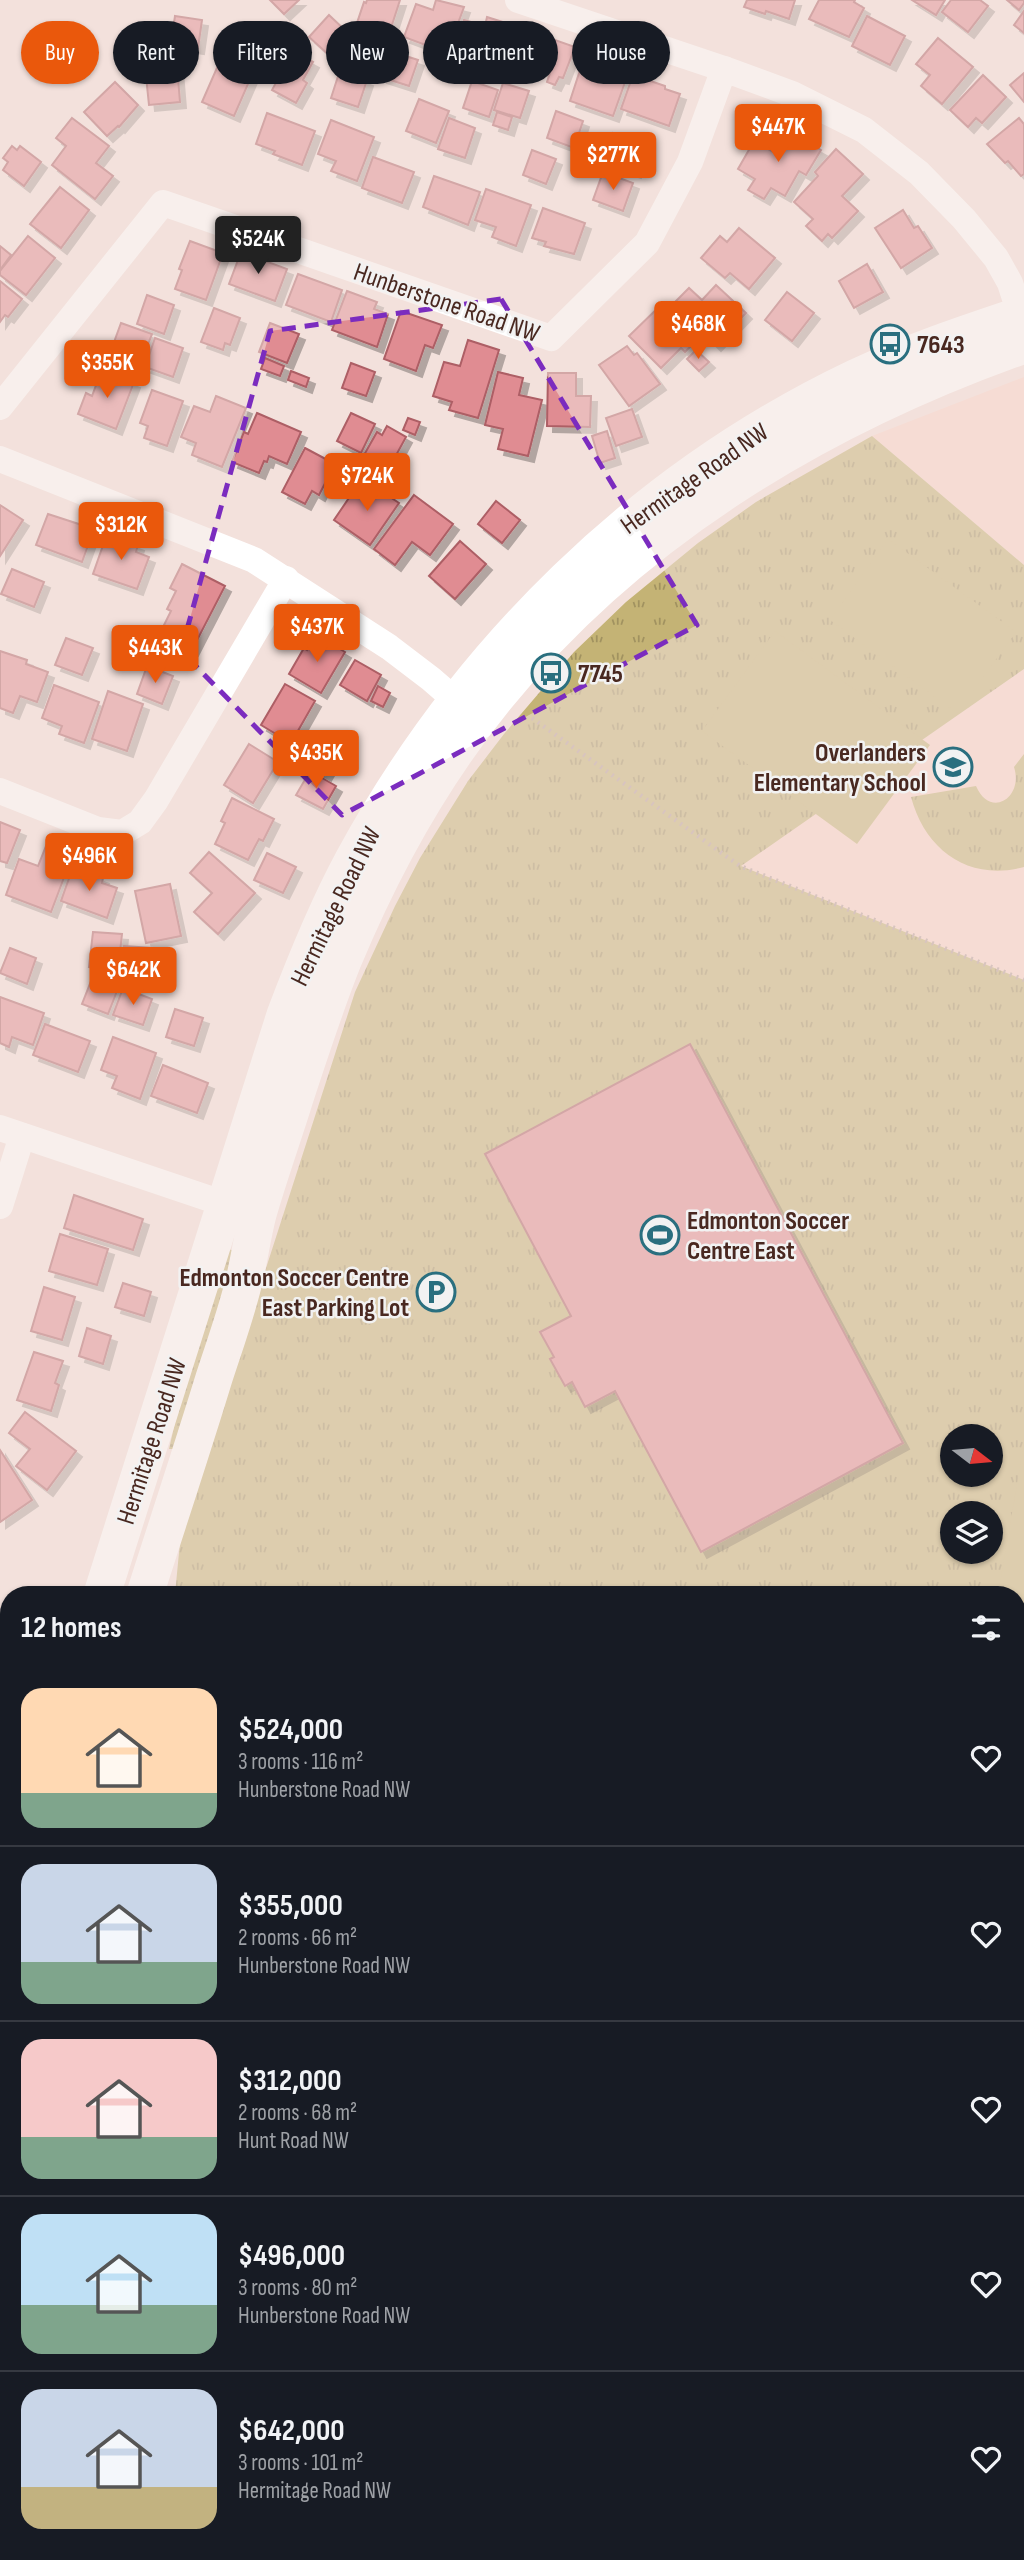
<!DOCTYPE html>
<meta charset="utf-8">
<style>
body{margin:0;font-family:"Sofia Sans Condensed",sans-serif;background:#242831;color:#f1f3f6;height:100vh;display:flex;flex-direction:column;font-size:26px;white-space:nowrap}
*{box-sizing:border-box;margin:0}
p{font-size:23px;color:#9ea1a6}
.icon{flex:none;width:38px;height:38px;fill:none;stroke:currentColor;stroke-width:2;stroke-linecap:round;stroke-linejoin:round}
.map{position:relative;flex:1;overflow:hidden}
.side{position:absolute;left:0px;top:1586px;width:1026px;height:975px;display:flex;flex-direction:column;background:#171b24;border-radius:28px 28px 0 0;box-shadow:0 2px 5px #0004}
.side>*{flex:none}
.guide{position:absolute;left:21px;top:21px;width:984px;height:63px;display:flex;gap:14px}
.needle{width:46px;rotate:106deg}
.fabs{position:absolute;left:940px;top:1424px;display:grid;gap:14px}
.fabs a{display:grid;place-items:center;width:63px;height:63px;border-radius:50%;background:#171b24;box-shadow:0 2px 5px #0004;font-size:35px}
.price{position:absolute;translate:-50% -60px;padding:0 16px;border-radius:7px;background:#ea580c;color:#fff;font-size:23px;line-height:46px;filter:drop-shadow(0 2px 4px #0008)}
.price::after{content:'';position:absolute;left:50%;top:42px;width:21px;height:16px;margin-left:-10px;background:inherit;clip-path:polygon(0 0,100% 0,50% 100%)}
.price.active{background:#222;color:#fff}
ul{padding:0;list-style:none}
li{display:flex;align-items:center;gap:21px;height:175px;padding:0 21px}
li+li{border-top:2px solid #363941}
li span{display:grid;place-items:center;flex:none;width:196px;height:140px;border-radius:21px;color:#555}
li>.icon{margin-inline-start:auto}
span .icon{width:84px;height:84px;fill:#fffc;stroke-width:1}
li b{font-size:30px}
h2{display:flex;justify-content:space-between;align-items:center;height:84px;padding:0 21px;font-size:30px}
.chip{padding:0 24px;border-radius:32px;background:#171b24;box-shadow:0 2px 5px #0004;font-size:24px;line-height:63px}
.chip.active{background:#ea580c;color:#fff}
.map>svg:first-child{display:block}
.built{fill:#fbd5ca}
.grass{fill:url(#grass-dots)}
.park{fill:url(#park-tufts);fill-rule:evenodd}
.pitch{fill:#c4b375}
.building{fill:#e08c92;stroke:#ad5e65;stroke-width:2;filter:url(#shadow)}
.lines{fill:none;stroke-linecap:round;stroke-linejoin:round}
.path{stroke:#b8a19b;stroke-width:4.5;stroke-dasharray:2 5;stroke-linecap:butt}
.street{stroke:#fff;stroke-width:26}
.secondary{stroke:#fff;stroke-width:37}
.marked{fill:none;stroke:#7b2cbf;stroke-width:5;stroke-dasharray:14 9;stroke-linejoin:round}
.labels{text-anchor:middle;stroke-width:5;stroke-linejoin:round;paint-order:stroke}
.street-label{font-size:26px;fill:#492820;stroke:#f2f2f2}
.poi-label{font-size:26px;font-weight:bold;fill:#492820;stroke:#f2f2f2;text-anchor:start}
</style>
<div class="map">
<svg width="1024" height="2560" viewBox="0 0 1024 2560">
<defs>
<pattern id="grass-dots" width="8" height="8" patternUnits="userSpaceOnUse" patternTransform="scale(1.75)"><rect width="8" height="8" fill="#c4b375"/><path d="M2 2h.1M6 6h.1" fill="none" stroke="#a19260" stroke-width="1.8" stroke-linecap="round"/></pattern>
<pattern id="park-tufts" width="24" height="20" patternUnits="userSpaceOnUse" patternTransform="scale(1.75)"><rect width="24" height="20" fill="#c4b375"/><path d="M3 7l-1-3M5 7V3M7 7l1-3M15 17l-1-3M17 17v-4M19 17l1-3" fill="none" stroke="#a19260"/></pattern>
<filter id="shadow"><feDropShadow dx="6" dy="6" stdDeviation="0" flood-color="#0004"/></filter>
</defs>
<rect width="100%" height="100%" fill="#f3e1dc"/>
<!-- built -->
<g class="built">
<polygon points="1024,377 1024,565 872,436"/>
<polygon points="1024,669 1024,980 740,866"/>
</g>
<!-- grass -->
<polygon class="grass" points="225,1248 235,1251 178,1449 169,1449 184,1383"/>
<!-- park -->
<g class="park">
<path d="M872,436L1024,565V669L741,866L1024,980V1829L1017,1828V1594H175L181,1532L355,992L395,906L420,858L468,781L504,734L574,652L626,602L698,543L756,502ZM952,1437H990V1475H952ZM952,1514H990V1552H952Z"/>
<path d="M1024,754V867C969,882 925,850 911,797L976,786C990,819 1024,798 1014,767Z"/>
<polygon points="0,2298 9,2301 9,2552 833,2552 833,2560 0,2560"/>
</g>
<!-- pitch -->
<g class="pitch">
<polygon points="888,539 1016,632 957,713 830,620"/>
<polygon points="775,631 930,745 857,844 702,731"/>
<polygon points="1024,1444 1024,1618 1017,1617 1017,1594 998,1594"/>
</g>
<!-- building -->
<g class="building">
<polygon points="270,0 299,0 284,14"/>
<polygon points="367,0 400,0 388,37 356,26 364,2 366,3"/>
<polygon points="436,0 464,7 447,53 404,37 416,4 433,10"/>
<polygon points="747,0 795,0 789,19 766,11 765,14 744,7"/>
<polygon points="819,0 855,0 854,2 864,8 849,37 809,19"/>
<polygon points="912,0 945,0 936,15"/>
<polygon points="951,0 980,0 988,6 968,32 942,12"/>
<polygon points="1007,0 1024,0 1024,3 1019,10"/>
<polygon points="1024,11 1024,33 1014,25"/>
<polygon points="329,15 348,33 329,55 309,37"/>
<polygon points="175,16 202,20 198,48 171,44"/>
<polygon points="867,16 905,36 890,65 852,46"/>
<polygon points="487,17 512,25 500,66 454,52 464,20 485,26"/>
<polygon points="535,33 575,47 563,78 559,77 555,85 547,82 550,73 524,64"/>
<polygon points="938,38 973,67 942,104 921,86 930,75 916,64"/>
<polygon points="293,51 313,62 303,80 307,83 296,103 272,90"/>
<polygon points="390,51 418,60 409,86 381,77"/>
<polygon points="176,54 180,102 149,105 144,57"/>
<polygon points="223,54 255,68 234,116 202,102"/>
<polygon points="602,62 629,71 613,116 570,101 581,67 598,73"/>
<polygon points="340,70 367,80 358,107 331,98"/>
<polygon points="1024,73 1024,102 1010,85"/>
<polygon points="633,75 665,86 665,89 680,94 669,126 621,109"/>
<polygon points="983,75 1006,97 982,123 976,118 968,127 950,110"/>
<polygon points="472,81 498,90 489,117 463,108"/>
<polygon points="115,82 138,105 119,127 118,126 107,136 84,112"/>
<polygon points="503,83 529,91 520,118 494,110"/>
<polygon points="419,99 449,111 436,143 406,131"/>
<polygon points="556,111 583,121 574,148 547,138"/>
<polygon points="497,112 512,117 508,130 493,125"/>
<polygon points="267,113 315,131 302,165 273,154 275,151 256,144"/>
<polygon points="72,118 109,146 96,163 113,176 95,199 52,165 66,146 56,138"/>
<polygon points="449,118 475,128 465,158 438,149"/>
<polygon points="1019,118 1024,124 1024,174 1021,176 1008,161 1005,163 987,144"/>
<polygon points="331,120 374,137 357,181 331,171 336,161 318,154"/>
<polygon points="786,130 821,150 806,175 799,171 785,196 771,188 764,199 748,190 755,179 738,169 754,141 773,152"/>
<polygon points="613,133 644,144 635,172 603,161"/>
<polygon points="12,146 17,150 20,146 41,162 24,186 3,170 8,162 3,158"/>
<polygon points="836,149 863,174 842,196 858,211 832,238 828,234 822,241 806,226 813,219 794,202 818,176 815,172"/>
<polygon points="532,150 556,159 546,184 523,175"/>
<polygon points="373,157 414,172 402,203 362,188"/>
<polygon points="603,172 633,183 623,211 593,200"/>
<polygon points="434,176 480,192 468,225 423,207"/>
<polygon points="60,187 89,210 61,248 30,224"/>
<polygon points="486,189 531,205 516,246 492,237 496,227 475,220"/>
<polygon points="543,208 585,223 574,254 544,246 546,242 532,238"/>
<polygon points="903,210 914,228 918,226 932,248 901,268 875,228"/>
<polygon points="739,228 775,258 749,289 730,273 725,278 701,258 720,236 727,242"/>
<polygon points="28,236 55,258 26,295 0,275 0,271"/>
<polygon points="190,241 223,253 206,300 175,289 182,270 179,269"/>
<polygon points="0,246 11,255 0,270"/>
<polygon points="241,252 287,269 275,301 229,284"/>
<polygon points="867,264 883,292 854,308 839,281"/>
<polygon points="298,274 342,290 331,322 286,305"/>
<polygon points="0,281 22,299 8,317 5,315 0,322"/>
<polygon points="716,285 746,313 715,345 686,316 688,314 675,302 689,288 702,300"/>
<polygon points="347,291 377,302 374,309 388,314 377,347 332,330"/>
<polygon points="787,292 814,313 792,341 765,320"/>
<polygon points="147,295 174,305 164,334 137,324"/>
<polygon points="663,303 698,339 685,352 681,348 661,368 629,336"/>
<polygon points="214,308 240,318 230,345 225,343 223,350 201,342"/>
<polygon points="401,311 442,325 433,348 425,345 416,371 384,359"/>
<polygon points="121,323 152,334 139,367 109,356"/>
<polygon points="270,323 299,334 287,363 259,352"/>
<polygon points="155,338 183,348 173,377 145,367"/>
<polygon points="468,340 499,350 478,418 449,410 452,402 433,396 444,362 460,366"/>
<polygon points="627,346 634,355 637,353 660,384 629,406 599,365"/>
<polygon points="696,350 709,362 699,371 687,359"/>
<polygon points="265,358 284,366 280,376 261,369"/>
<polygon points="351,363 375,372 366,396 342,388"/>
<polygon points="102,369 134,382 116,429 78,414 86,393 92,396"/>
<polygon points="291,371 309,378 306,387 288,380"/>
<polygon points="498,372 523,378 519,395 542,400 528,456 498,449 503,429 485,425"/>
<polygon points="548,373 576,373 576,396 591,396 590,427 547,426"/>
<polygon points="152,390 183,401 167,446 144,438 148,426 140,423"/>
<polygon points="216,396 246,408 222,467 192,455 196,443 181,437 194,406 210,412"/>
<polygon points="632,409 642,437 616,446 606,418"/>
<polygon points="257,413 301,432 287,464 269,456 267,462 264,461 259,473 232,462 244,432 248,434"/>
<polygon points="351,413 375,424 361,453 337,441"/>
<polygon points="408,418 420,422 415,435 403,430"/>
<polygon points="387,426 406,437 388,470 364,455 377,432 382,435"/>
<polygon points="607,431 615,458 600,463 592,436"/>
<polygon points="305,448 335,464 319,495 312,491 305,504 282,492"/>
<polygon points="369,483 399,503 370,545 334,520 353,492 360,497"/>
<polygon points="414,495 453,524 430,555 412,542 395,565 374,549"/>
<polygon points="496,501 520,520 502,543 478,524"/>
<polygon points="0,505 23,520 0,556"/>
<polygon points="48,514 94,529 82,562 36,545"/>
<polygon points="107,534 138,545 136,552 149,557 137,589 93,574"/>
<polygon points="460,541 486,564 455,599 429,576"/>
<polygon points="182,564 225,586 192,650 160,633 171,611 167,609 176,591 170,588"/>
<polygon points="12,569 44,582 34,607 1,594"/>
<polygon points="316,635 345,652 321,693 289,674 304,648 307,650"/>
<polygon points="66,638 93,648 82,675 55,665"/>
<polygon points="0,651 27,660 26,664 48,672 37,702 20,696 13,713 0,708"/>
<polygon points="355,660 381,675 367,701 340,685"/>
<polygon points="147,666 173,676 162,704 137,694"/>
<polygon points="285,684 315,701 291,743 261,725"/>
<polygon points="54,685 99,702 84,743 59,734 62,726 42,718"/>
<polygon points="378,686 390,693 383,707 371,701"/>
<polygon points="108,691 143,704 127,751 92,739"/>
<polygon points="315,736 340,750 325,775 300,761"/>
<polygon points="249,744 278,762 253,803 224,785"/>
<polygon points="310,771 336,786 323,809 296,795"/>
<polygon points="232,798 274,819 263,841 259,839 248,860 215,844 225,823 221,821"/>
<polygon points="0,822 20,830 7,863 0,861"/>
<polygon points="48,841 74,851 51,912 6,895 19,859 38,866"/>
<polygon points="209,852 255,893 218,934 194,912 212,893 190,873"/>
<polygon points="267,853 296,867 283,893 254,880"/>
<polygon points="73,867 103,878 102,883 117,888 107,918 61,901"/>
<polygon points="170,884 181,936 146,943 135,891"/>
<polygon points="93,932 122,934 118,970 89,967"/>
<polygon points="124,946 152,948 150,979 121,977"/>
<polygon points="10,948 36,958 27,984 0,973"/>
<polygon points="93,976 119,986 108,1014 82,1004"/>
<polygon points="123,988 152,999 143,1025 113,1015"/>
<polygon points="0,997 44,1013 33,1045 12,1037 9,1047 0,1043"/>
<polygon points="175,1009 203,1018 194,1046 166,1037"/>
<polygon points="45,1024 90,1041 78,1072 33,1055"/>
<polygon points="113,1037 156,1053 140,1099 112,1088 117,1076 101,1070"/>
<polygon points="690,1044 903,1443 701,1552 615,1391 585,1407 572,1382 565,1386 550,1359 554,1357 540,1332 571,1316 485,1154"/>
<polygon points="163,1065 208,1083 197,1113 151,1096"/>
<polygon points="74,1195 143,1219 133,1250 64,1228"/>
<polygon points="60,1234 108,1249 97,1285 49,1271"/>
<polygon points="123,1283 151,1292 144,1316 115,1307"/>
<polygon points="44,1287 75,1297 62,1340 31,1331"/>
<polygon points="87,1328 111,1336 103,1364 79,1356"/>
<polygon points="34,1352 63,1361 55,1383 59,1385 51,1411 17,1400"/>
<polygon points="25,1412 76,1451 47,1490 16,1466 30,1449 9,1433"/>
<polygon points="0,1450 32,1500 0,1522"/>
<polygon points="1021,2009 1024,2020 1024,2058 1018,2060 1022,2074 1017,2075 1017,2010"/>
<polygon points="1017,2542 1024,2544 1024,2560 995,2560 997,2552 1017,2552"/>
<polygon points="880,2552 925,2552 916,2560 879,2560 884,2555"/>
<polygon points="959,2552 963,2552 984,2558 957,2560"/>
</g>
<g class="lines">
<!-- path -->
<g class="path">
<polyline points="532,718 740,866 1024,980"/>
<polyline points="0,1784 9,1777"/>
<polyline points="1017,1937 1024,1937"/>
<polyline points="0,2309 9,2312"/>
<polyline points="786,2552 789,2560"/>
<polyline points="430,2560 431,2552"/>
</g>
<!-- street -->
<g class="street">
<polyline points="518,0 724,69 792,94 864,130 919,173 964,219 996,258 1010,283 1024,326"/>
<polyline points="0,407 163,203 551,338 647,243 690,162 724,69"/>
<polyline points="0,459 254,560 389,647 431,679 469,712"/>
<polyline points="0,791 98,830 122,833 140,822 156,800 286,579"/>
<polyline points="0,1128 240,1209"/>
<polyline points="0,1206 22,1136"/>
<polyline points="1017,2223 1024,2177"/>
<polyline points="1017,2463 1024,2464"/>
</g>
<!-- secondary -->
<g class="secondary">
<path d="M102,1594L285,1015C305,962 326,910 353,860C466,652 641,480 855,378C910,352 967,333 1024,314"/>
<path d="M145,1594C168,1522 192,1450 214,1378C224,1347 235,1317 243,1285C249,1262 252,1237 258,1214C269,1175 283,1137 295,1098C310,1052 325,1006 343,961C382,867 434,773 498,695C634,528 823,416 1024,345"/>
<polyline points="0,1659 9,1656"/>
<polyline points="0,1692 9,1695"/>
<polyline points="0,1737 9,1739"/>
<polyline points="1017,1858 1024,1859"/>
<polyline points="1017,1901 1024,1902"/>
<polyline points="0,1912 9,1885"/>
<polyline points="0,2047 9,2021"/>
</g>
</g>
<!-- marked area -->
<path d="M0 0H1024V2560H0ZM501,299L697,625L342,815L181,651L270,331Z" fill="#f3e1dc" fill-opacity=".55" fill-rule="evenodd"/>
<path class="marked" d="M501,299L697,625L342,815L181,651L270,331Z"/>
<!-- icons -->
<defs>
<symbol id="bus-ring" viewBox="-11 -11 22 22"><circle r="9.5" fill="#f2f2f2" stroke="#2a6f7f" stroke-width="1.5"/><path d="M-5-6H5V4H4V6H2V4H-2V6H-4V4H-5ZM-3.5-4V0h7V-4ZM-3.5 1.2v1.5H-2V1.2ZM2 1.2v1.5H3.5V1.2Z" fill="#2a6f7f"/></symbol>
<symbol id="school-ring" viewBox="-11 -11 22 22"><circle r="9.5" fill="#f2f2f2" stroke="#2a6f7f" stroke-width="1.5"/><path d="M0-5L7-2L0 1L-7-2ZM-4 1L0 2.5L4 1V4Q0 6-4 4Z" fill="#2a6f7f"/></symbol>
<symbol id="stadium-ring" viewBox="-11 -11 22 22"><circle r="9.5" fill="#f2f2f2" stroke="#2a6f7f" stroke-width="1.5"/><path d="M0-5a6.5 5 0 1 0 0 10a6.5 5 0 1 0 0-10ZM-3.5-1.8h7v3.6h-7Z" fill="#2a6f7f"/></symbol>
<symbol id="parking-ring" viewBox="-11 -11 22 22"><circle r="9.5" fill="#f2f2f2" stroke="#2a6f7f" stroke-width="1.5"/><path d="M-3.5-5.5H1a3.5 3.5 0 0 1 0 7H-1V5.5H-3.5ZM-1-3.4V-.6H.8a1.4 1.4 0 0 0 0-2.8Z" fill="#2a6f7f"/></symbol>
</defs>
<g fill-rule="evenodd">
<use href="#bus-ring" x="868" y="322" width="44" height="44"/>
<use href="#bus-ring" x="529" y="651" width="44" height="44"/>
<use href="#school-ring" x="931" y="745" width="44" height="44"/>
<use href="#stadium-ring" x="638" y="1213" width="44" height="44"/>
<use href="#parking-ring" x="414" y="1270" width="44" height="44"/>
</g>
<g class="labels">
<!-- street labels -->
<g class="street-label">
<text transform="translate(447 302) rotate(19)" y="9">Hunberstone Road NW</text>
<text transform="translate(694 478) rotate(-35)" y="9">Hermitage Road NW</text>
<text transform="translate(335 906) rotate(-64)" y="9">Hermitage Road NW</text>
<text transform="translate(151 1441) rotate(-72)" y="9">Hermitage Road NW</text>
</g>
<!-- poi labels -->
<g class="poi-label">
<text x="917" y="353">7643</text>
<text x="578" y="682">7745</text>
<text x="926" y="761" text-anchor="end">Overlanders<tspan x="926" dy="30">Elementary School</tspan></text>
<text x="687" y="1229">Edmonton Soccer<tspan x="687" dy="30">Centre East</tspan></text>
<text x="409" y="1286" text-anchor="end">Edmonton Soccer Centre<tspan x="409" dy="30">East Parking Lot</tspan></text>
</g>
</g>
</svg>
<div class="fabs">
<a><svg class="needle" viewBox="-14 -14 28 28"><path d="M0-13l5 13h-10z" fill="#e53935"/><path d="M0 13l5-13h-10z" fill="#9ea1a6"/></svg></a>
<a><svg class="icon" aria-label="layers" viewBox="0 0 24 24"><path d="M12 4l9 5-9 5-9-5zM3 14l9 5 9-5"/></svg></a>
</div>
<b class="price" style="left:778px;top:164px">$447K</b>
<b class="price" style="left:613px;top:192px">$277K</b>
<b class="price active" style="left:258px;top:276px">$524K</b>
<b class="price" style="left:698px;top:361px">$468K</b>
<b class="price" style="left:107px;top:400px">$355K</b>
<b class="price" style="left:367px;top:513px">$724K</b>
<b class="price" style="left:121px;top:562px">$312K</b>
<b class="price" style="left:317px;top:664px">$437K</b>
<b class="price" style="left:155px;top:685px">$443K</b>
<b class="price" style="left:316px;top:790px">$435K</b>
<b class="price" style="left:89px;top:893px">$496K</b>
<b class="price" style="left:133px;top:1007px">$642K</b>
<div class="guide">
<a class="chip active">Buy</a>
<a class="chip">Rent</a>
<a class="chip">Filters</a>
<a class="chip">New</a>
<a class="chip">Apartment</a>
<a class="chip">House</a>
</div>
<section class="side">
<h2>12 homes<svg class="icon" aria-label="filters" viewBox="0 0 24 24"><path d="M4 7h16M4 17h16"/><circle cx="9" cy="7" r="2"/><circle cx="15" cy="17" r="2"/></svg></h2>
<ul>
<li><span style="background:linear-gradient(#ffd9b3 75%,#7fa58c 0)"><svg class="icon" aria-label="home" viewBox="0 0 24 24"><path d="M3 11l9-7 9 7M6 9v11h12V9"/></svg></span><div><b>$524,000</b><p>3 rooms · 116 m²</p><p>Hunberstone Road NW</p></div><svg class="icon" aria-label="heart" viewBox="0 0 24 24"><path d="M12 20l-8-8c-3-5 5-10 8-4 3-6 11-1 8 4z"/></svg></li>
<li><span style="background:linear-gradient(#c9d6e8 70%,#7fa58c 0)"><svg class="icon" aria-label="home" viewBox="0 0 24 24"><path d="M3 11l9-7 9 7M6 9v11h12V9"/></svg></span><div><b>$355,000</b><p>2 rooms · 66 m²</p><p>Hunberstone Road NW</p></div><svg class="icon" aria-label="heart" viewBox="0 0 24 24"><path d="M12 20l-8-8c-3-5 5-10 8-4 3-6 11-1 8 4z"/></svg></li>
<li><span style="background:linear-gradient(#f6c9c9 70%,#7fa58c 0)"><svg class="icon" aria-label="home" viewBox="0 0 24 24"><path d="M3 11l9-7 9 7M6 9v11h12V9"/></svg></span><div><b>$312,000</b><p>2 rooms · 68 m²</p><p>Hunt Road NW</p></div><svg class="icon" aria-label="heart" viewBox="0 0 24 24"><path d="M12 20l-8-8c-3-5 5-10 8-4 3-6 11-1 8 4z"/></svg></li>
<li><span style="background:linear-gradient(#bfe0f5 65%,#7fa58c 0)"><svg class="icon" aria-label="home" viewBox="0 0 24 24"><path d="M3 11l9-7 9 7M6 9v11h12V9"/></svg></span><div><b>$496,000</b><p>3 rooms · 80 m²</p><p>Hunberstone Road NW</p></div><svg class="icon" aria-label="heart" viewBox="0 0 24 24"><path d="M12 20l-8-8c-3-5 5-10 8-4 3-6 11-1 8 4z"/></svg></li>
<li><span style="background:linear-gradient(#c9d6e8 70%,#c2b280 0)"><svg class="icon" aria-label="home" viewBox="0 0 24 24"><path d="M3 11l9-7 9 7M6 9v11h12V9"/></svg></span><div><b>$642,000</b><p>3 rooms · 101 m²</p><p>Hermitage Road NW</p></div><svg class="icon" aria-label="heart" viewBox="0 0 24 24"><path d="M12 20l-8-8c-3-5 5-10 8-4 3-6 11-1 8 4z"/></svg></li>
</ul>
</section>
</div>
